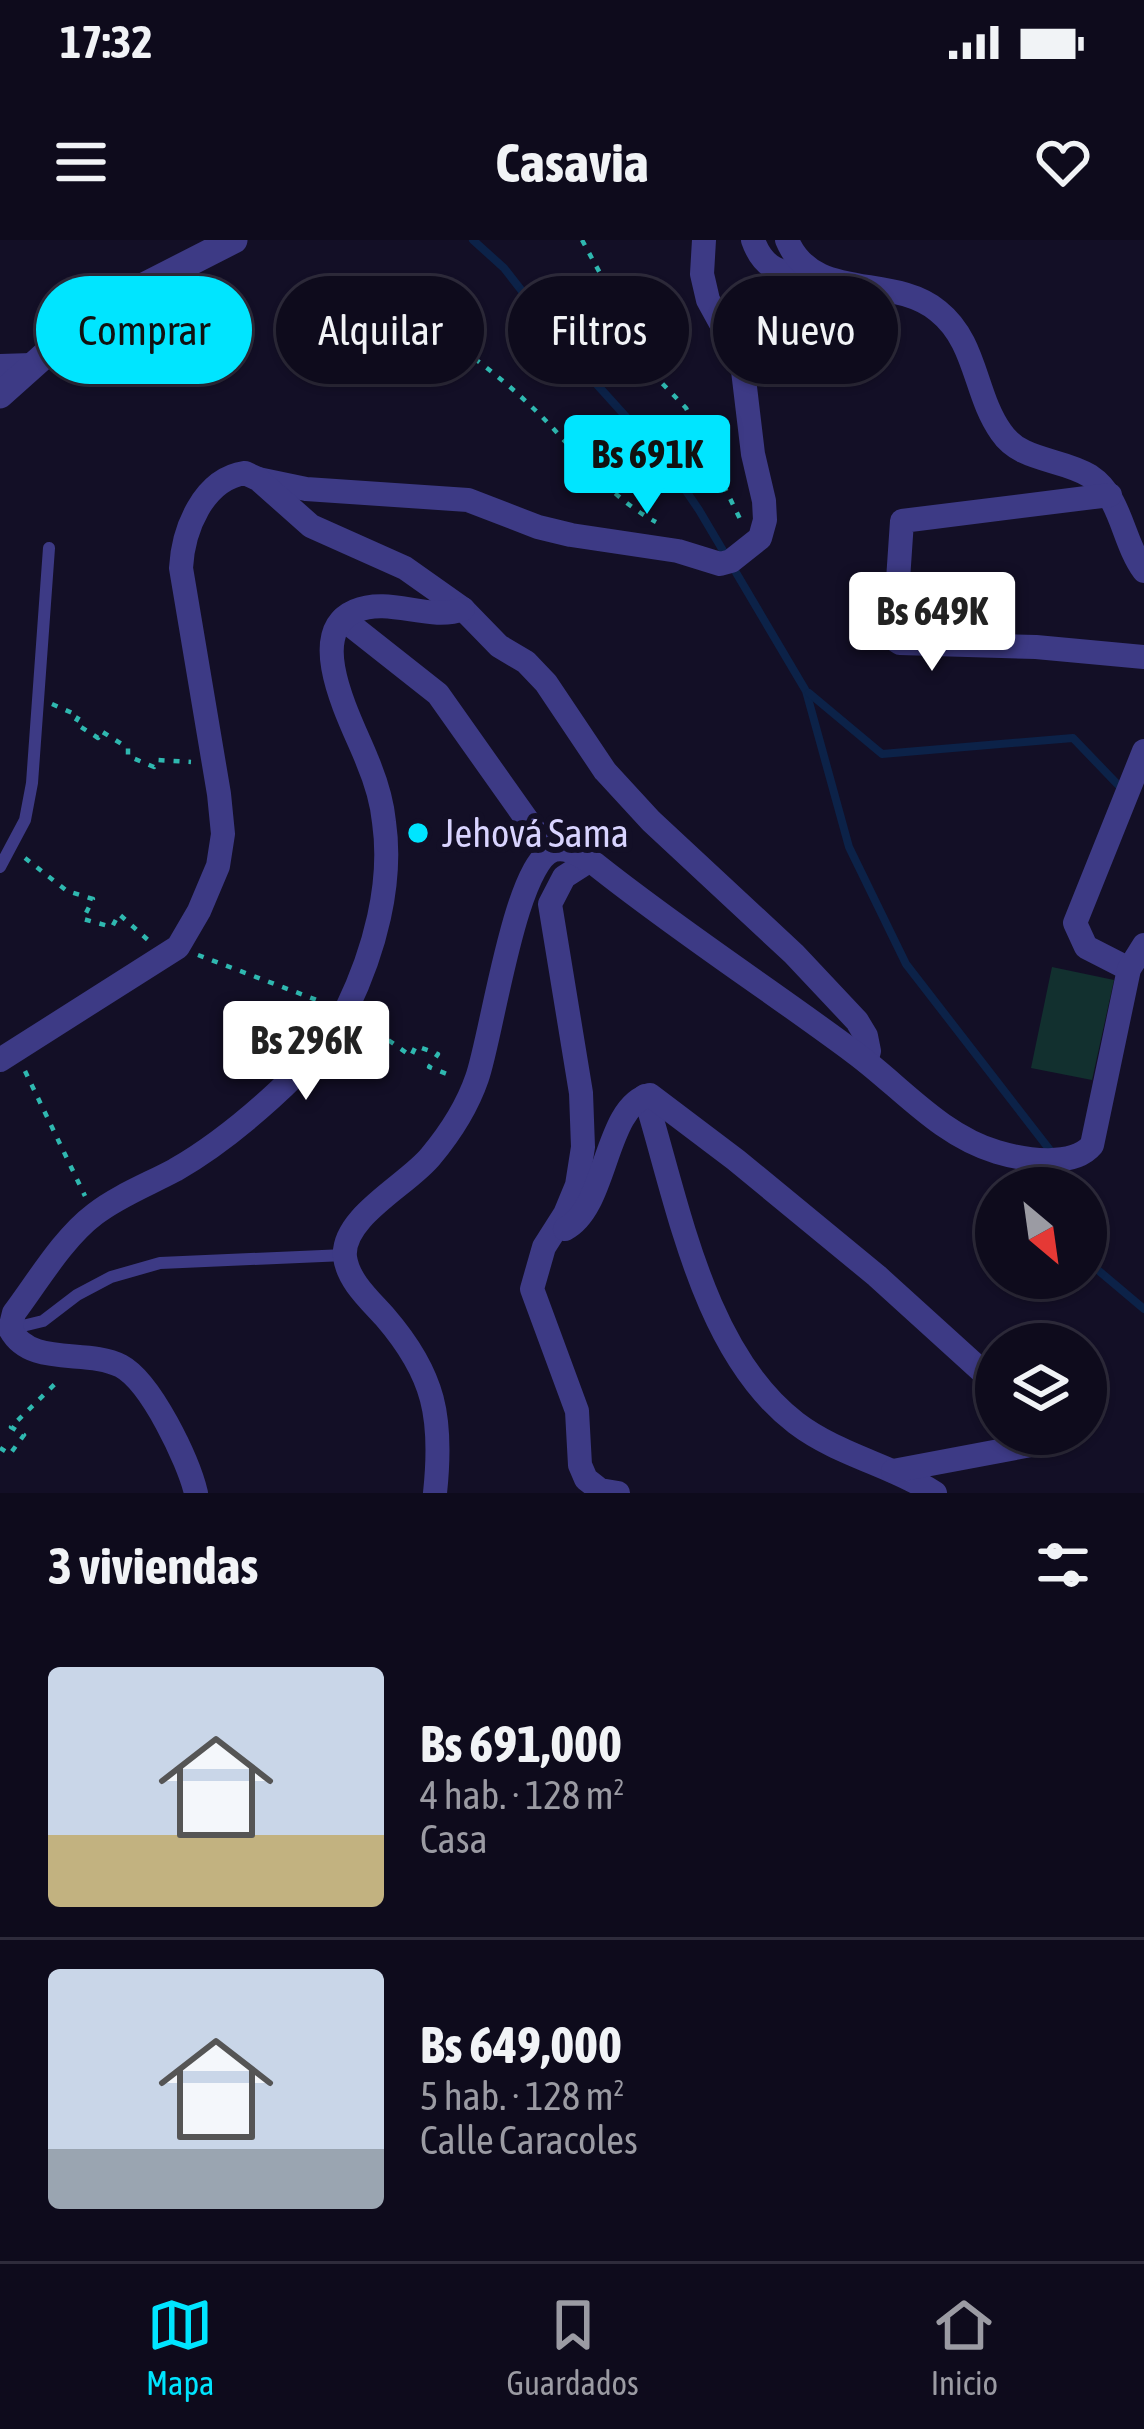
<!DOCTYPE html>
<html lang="es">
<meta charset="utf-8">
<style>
body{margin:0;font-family:"Asap Condensed",sans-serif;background:#1c1929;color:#f1f3f6;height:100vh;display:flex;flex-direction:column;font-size:45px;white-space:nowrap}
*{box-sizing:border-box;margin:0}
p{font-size:39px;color:#9b9ba3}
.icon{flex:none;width:66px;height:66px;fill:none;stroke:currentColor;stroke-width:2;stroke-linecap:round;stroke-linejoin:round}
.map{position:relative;height:1253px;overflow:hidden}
.sheet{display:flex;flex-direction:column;background:#0e0b1c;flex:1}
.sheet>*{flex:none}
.banner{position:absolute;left:36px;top:36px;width:1074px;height:108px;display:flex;gap:24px}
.needle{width:78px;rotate:151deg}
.controls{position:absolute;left:975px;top:927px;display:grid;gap:24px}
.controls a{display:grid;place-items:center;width:132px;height:132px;border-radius:50%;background:#0e0b1c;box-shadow:0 3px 9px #0004,0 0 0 3px #2e2b3b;font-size:60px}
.price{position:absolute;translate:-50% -102px;padding:0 27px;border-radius:12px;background:#fff;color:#222;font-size:39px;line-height:78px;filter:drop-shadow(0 3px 6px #0008)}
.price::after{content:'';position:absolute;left:50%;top:72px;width:36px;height:27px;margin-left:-18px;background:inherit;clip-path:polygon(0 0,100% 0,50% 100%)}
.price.selected{background:#00e5ff;color:#111}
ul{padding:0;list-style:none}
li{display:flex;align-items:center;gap:36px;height:300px;padding:0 48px}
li+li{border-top:3px solid #2e2b3b}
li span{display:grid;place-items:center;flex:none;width:336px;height:240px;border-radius:12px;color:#555}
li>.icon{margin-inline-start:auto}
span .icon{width:144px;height:144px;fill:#fffc;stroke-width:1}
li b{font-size:51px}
h2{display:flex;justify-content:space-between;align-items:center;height:144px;padding:0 48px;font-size:51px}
.chip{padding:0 42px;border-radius:54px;background:#0e0b1c;box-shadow:0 3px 9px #0004,0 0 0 3px #2e2b3b;font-size:42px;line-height:108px}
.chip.selected{background:#00e5ff;color:#111}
.status{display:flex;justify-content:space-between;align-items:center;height:84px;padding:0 60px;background:#0e0b1c;direction:ltr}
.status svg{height:33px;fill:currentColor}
header{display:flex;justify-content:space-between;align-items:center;height:156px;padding:0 48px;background:#0e0b1c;font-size:54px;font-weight:700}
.tab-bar{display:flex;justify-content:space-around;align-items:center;height:168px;border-top:3px solid #2e2b3b;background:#0e0b1c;font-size:33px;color:#9b9ba3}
.tab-bar a{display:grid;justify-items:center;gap:6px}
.tab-bar .selected{color:#00e5ff}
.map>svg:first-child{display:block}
.green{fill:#12302f}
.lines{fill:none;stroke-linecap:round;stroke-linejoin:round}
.stream{stroke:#0c2248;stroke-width:8}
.path{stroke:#2fb8b0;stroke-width:4.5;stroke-dasharray:6 9;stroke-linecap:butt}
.service{stroke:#3d3a85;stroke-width:12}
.minor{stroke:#3d3a85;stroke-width:24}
.tertiary{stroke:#3d3a85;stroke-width:27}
.poi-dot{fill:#00e5ff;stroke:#130f26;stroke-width:4.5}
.labels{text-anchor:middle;stroke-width:12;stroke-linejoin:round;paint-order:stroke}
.poi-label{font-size:39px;fill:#d9d4ff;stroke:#130f26;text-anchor:start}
</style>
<div class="status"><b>17:32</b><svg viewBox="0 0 49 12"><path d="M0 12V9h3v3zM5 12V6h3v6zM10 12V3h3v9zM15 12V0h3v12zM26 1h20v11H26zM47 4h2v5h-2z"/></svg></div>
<header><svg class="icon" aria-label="menu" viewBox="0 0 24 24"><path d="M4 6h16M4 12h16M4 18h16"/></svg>Casavia<svg class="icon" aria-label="heart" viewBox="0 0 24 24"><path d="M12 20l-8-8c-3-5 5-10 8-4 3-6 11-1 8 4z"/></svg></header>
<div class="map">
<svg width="1144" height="1253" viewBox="0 0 1144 1253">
<rect width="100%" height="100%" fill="#130f26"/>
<!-- green -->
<polygon class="green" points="1052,727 1114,740 1092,840 1031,828"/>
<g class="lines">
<!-- stream -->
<g class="stream">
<polyline points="473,0 504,28 582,128 665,220 699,270 806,451 849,607 906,724 1053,914"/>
<polyline points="809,453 882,514 1073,498 1122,549"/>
<polyline points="1063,926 1067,948"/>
<polyline points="1086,1020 1144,1069"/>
</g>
<!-- path -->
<g class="path">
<polyline points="582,0 657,138 686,168 741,281"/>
<path d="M401,67C448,99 493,129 534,169C574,207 605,255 656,282"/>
<polyline points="52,464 79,476 75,483 98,498 101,491 128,508 128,516 154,527 157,520 191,522"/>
<polyline points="25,618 67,651 93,659 83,679 112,687 119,674 148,700"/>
<polyline points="198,715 322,762"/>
<polyline points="364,783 411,816 416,806 438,814 429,827 452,836"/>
<polyline points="25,831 85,956"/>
<polyline points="0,1208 10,1214 24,1195 11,1187 60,1139"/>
</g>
<!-- service -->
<g class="service">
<polyline points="0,627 25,580 32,543 49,308"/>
<polyline points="10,1089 43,1081 77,1055 111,1037 160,1023 345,1015"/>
</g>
<!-- minor -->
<g class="minor">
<path d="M753,0C763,29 782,36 812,33"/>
<path d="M787,0C813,63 892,33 938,71C977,102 974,154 1001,192C1021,222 1061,218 1090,236C1122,257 1122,301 1144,331"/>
<polyline points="0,126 32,125"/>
<polyline points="258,239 306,249 468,260 538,287 571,295 678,311 720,324 731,321 760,298 765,280 764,261 753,214 742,122 708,60 702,34 704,0"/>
<polyline points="1110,255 902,281 894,399 900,403 1036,407 1144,417"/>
<polyline points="343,379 438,454 549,611"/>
<polyline points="589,621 564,637 550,664 581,853 583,907 577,945 565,974 544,1007 532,1049 577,1171 580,1225 586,1239 600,1250 618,1253"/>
<polyline points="1129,729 1086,707 1075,683 1144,511"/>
<path d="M0,820L178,707L199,671L218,626L223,594L219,554L181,328C183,290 203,239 245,233L258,239L311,286L405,328L463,369L499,406L526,422L546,443L605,531L651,581L794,714L857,781L866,796L869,811L866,821"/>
<path d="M645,856C678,963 703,1112 796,1183C838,1215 891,1225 935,1253"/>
<path d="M565,989C608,967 604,866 650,855L736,920L877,1036L996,1144"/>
<polyline points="893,1231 1052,1201 1057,1194"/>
<path d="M196,1253C188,1220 151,1142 121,1126C86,1108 31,1128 10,1089L14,1073C38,1041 63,998 95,974C118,956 149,944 175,930C229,899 319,824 347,768C374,712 393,644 384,582C382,561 375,539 367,520C354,486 302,394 355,371C390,356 429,382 463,369"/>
<path d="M435,1253C443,1178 435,1135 385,1077C370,1060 348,1041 345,1017C341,977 409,944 431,916C451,892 467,867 477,838C492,796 515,621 554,610C569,606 582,618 595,624C679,691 769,749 855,813C901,847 940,895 997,912C1024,920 1073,928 1092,905L1129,729L1144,705"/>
</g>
<!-- tertiary -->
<polyline class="tertiary" points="0,155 75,88 136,50 234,0"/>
</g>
<!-- markers -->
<circle class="poi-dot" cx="418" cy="593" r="12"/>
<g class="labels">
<!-- poi labels -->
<g class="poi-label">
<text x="442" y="607">Jehová Sama</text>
</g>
</g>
</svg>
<div class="controls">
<a><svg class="needle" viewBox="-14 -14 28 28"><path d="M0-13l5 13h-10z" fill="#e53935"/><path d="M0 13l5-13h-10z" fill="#9b9ba3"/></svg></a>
<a><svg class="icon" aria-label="layers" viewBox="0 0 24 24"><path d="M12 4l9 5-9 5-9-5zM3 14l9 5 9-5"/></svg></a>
</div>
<b class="price selected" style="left:647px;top:277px">Bs 691K</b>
<b class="price" style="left:932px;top:434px">Bs 649K</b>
<b class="price" style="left:306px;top:863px">Bs 296K</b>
<div class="banner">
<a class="chip selected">Comprar</a>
<a class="chip">Alquilar</a>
<a class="chip">Filtros</a>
<a class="chip">Nuevo</a>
</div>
</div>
<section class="sheet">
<h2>3 viviendas<svg class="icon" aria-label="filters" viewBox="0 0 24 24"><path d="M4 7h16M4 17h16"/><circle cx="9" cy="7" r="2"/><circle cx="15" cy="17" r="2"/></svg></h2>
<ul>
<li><span style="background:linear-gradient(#c9d6e8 70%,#c2b280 0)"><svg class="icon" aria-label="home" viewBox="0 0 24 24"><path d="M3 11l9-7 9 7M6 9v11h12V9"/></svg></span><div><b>Bs 691,000</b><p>4 hab. · 128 m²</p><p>Casa</p></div></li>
<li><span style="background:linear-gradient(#c9d6e8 75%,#9aa5b1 0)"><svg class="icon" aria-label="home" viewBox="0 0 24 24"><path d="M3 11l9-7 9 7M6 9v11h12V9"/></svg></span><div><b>Bs 649,000</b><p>5 hab. · 128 m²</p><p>Calle Caracoles</p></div></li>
</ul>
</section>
<nav class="tab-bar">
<a class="selected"><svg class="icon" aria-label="map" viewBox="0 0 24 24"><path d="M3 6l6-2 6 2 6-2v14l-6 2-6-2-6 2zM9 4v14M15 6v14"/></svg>Mapa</a>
<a><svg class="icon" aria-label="saved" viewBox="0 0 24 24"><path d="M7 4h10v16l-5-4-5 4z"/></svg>Guardados</a>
<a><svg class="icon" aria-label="home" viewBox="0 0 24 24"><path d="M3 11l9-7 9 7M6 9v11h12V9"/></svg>Inicio</a>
</nav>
